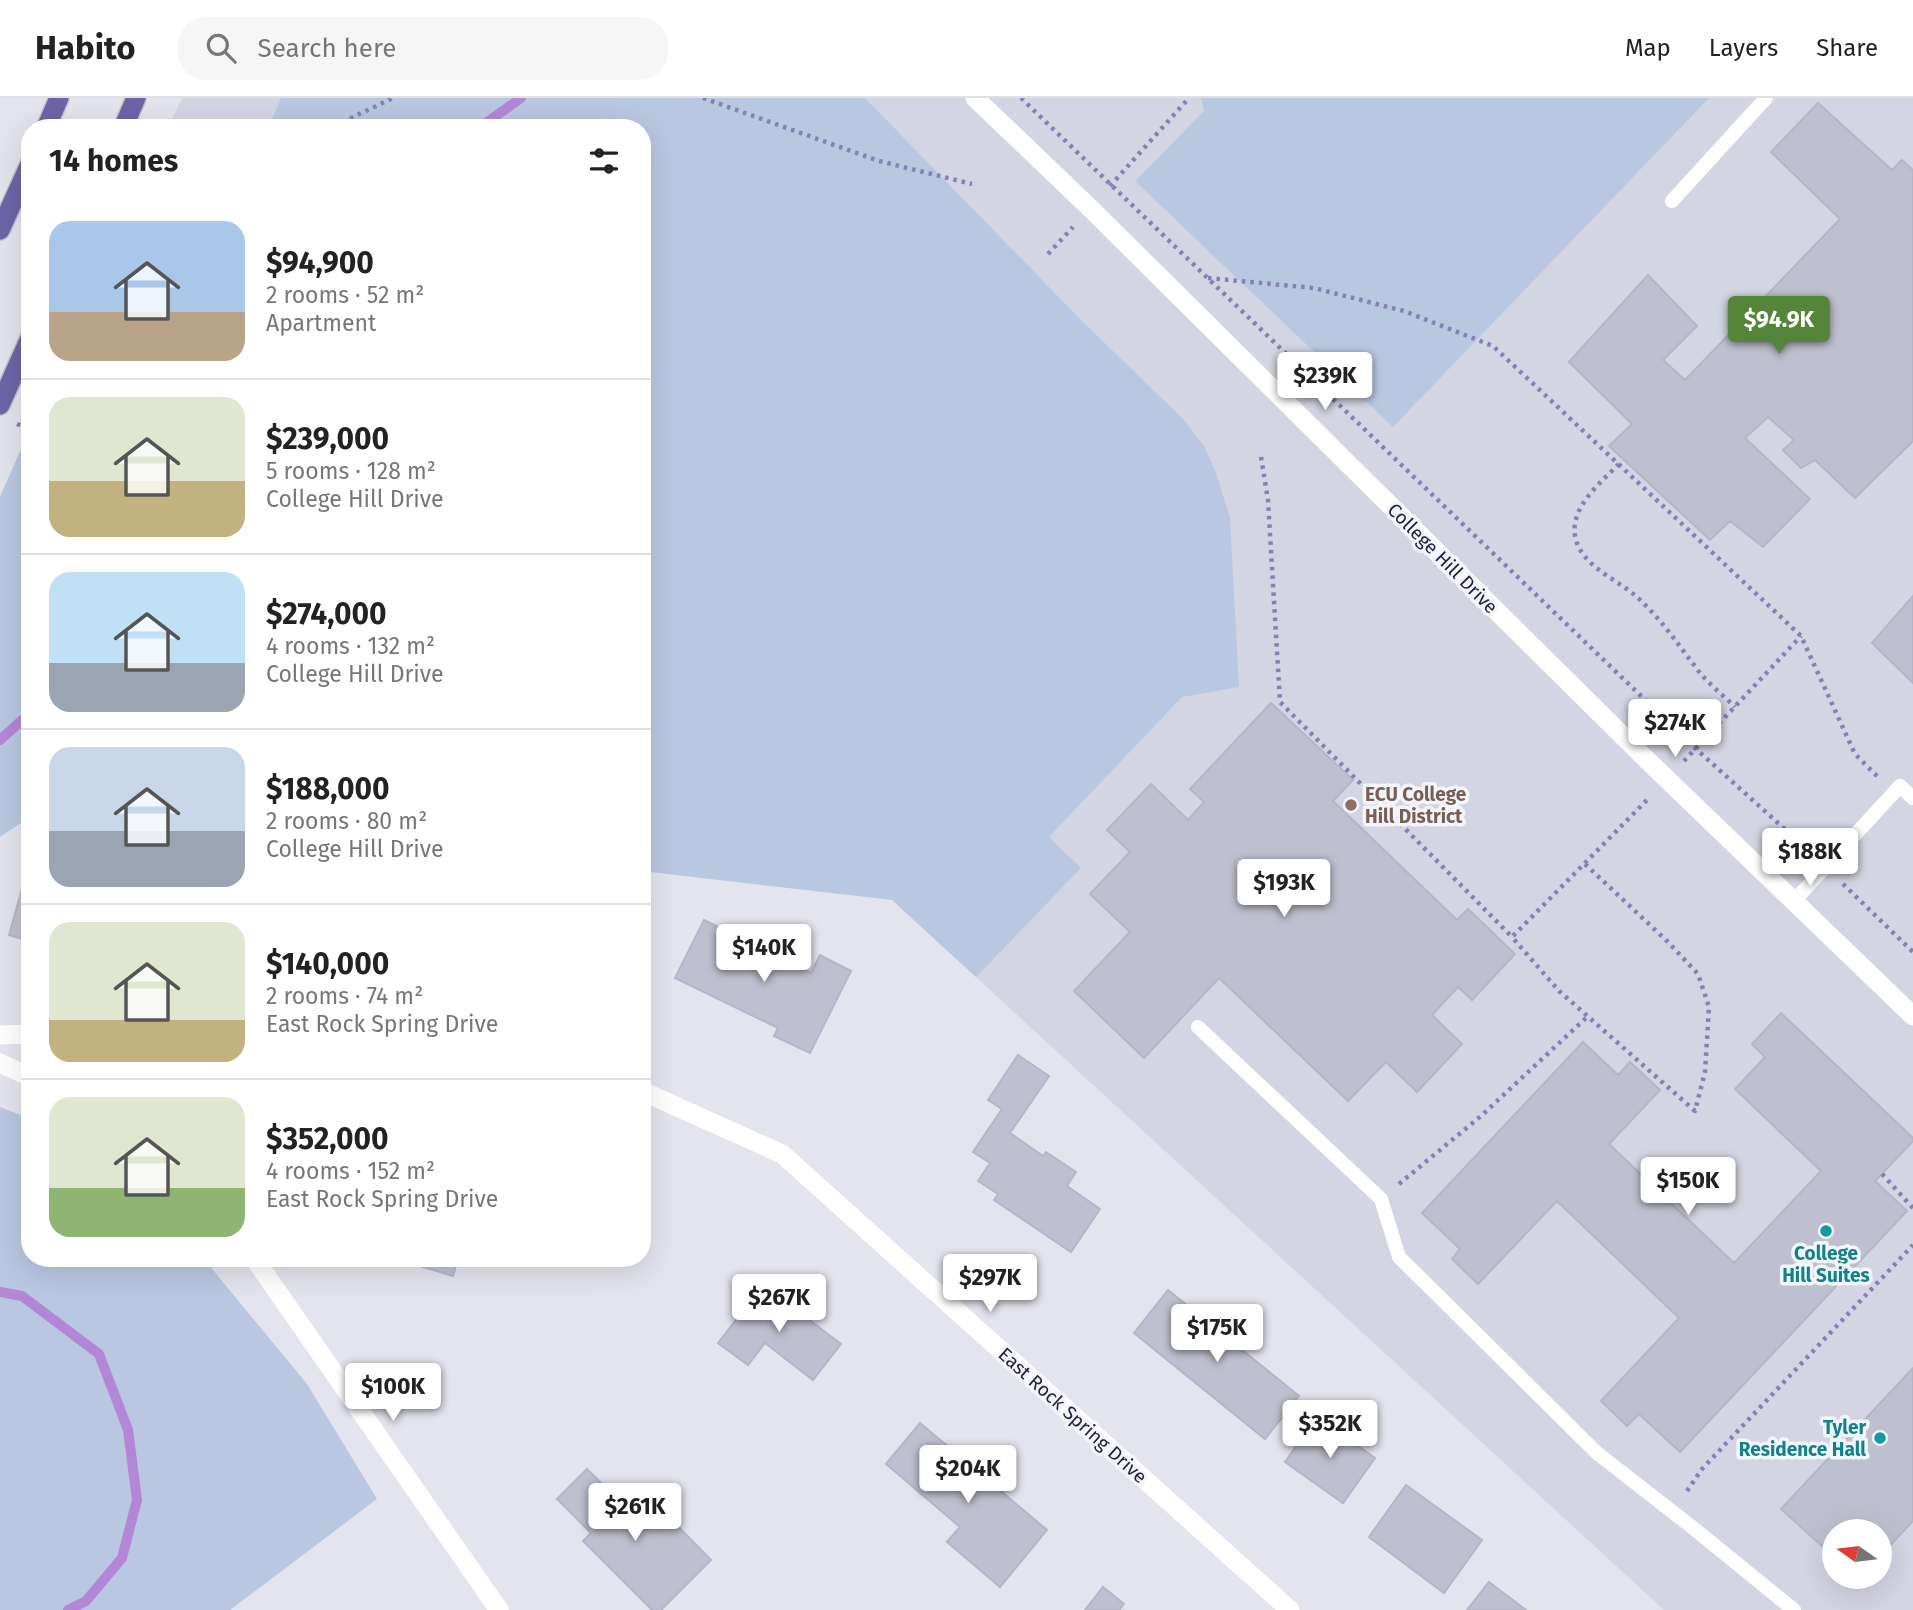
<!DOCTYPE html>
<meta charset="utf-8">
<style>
body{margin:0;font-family:"Fira Sans",sans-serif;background:#f6f6f6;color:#222;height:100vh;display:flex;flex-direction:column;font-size:26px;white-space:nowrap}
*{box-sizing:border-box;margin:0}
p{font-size:23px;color:#767676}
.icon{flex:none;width:38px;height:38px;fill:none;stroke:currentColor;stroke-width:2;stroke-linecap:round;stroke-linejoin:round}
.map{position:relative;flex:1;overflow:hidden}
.side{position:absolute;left:21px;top:21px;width:630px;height:1148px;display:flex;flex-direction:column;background:#fff;border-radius:28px;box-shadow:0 7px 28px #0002}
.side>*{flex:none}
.needle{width:46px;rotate:284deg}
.controls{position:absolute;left:1822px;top:1421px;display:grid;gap:14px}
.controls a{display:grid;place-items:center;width:70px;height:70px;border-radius:50%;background:#fff;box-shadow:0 7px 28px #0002;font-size:35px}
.price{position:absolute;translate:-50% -60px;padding:0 16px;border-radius:7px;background:#fff;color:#222;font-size:23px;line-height:46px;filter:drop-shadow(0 2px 4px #0008)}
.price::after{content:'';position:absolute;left:50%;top:42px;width:21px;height:16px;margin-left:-10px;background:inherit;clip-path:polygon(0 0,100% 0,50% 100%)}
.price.on{background:#548538;color:#fff}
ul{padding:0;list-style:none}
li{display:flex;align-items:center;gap:21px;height:175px;padding:0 28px}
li+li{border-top:2px solid #e0e0e0}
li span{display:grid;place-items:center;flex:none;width:196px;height:140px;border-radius:21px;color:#555}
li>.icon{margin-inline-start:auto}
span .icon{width:84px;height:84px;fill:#fffc;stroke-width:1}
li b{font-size:30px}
h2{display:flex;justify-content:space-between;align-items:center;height:84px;padding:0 28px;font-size:30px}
header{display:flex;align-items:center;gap:42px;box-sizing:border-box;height:98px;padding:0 35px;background:#fff;border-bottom:2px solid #e0e0e0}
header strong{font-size:33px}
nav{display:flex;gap:38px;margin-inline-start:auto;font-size:24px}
.search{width:490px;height:63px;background:#f6f6f6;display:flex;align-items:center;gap:18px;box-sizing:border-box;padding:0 24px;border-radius:28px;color:#767676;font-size:26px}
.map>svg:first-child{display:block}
.built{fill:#d4d5e2;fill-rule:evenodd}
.green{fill:#bac7e1}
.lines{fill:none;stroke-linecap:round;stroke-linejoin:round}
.stream{stroke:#b387d7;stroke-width:10}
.building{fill:#bfc0cf;stroke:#b5b5c8;stroke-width:2}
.primary-casing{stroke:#c2c1ca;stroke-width:22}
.path{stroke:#8581b4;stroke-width:4.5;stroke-dasharray:3.5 5;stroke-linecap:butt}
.service{stroke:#fff;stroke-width:14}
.minor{stroke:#fff;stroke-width:19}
.primary{stroke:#6d64a7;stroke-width:19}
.education-dot{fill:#8d6e63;stroke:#f4f5fa;stroke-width:2.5}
.culture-dot{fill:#0f9aa8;stroke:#f4f5fa;stroke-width:2.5}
.labels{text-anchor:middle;stroke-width:7;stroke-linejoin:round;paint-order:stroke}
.street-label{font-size:19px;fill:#252141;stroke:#f4f5fa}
.education-label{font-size:19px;font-weight:bold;fill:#785e54;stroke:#f4f5fa;text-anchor:start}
.culture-label{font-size:19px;font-weight:bold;fill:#0d838f;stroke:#f4f5fa}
</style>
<header>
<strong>Habito</strong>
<div class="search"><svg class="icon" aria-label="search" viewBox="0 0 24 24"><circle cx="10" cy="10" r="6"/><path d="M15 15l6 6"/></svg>Search here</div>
<nav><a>Map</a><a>Layers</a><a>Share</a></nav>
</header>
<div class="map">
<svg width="1913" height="1512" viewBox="0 0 1913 1512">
<rect width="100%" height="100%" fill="#e3e4ee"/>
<!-- built -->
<path class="built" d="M182,0H1913V1512H1664L642,572V30H168ZM1834,1433H1880V1479H1834Z"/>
<!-- green -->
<g class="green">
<polygon points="281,0 865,0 1081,222 1184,322 1204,348 1216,375 1230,420 1239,589 1182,599 1049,739 1081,770 976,879 892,802 642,773 642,30 268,30"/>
<polygon points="1201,0 1709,0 1393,329 1135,83 1204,13"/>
<polygon points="25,342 30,343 30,719 0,739 0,399"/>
<polygon points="0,1009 23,1018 30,1023 30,1160 203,1160 307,1286 377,1401 230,1512 0,1512"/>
</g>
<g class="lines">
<!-- stream -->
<g class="stream">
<polyline points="479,30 521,0"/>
<polyline points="0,642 30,615"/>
<polyline points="0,1194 22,1198 99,1256 128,1332 137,1402 122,1460 86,1503 68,1512"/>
</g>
</g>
<!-- building -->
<g class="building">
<polygon points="1818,5 1892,72 1902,62 1913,72 1913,343 1855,400 1815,362 1801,370 1783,352 1794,342 1768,319 1745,340 1810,401 1763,449 1730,423 1710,442 1609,348 1632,326 1569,264 1648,177 1697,228 1663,262 1685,282 1840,121 1771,54"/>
<polygon points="1913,498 1913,585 1872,545"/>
<polygon points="1271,605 1353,682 1333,703 1457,822 1468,811 1515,856 1472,902 1458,889 1432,917 1462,946 1417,994 1386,964 1348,1003 1219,880 1144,960 1074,893 1130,834 1090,796 1130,754 1107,732 1151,686 1188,722 1204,704 1190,691"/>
<polygon points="30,763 30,843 9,837"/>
<polygon points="704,822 811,875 820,857 851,873 810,955 774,938 778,930 675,880"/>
<polygon points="1781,915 1913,1040 1913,1043 1875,1083 1907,1113 1680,1354 1639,1316 1627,1328 1601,1303 1679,1220 1557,1103 1478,1186 1452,1161 1460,1151 1422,1115 1583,944 1618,977 1630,964 1660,992 1609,1046 1734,1165 1821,1073 1735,991 1765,959 1752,946"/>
<polygon points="1018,957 1049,978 1010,1035 1043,1058 1046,1054 1076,1074 1067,1088 1100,1111 1071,1154 994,1102 998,1096 978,1083 990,1065 973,1054 1002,1011 988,1002"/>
<polygon points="394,1160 458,1160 453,1178"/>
<polygon points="763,1187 841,1246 813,1282 765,1245 748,1267 718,1245"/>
<polygon points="1168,1192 1299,1298 1265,1341 1134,1235"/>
<polygon points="1913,1270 1913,1423 1880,1458 1880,1433 1834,1433 1834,1459 1781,1411"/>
<polygon points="1317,1319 1375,1360 1343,1405 1285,1364"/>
<polygon points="920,1325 1047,1432 1000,1489 947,1444 960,1429 886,1366"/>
<polygon points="587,1371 645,1429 662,1412 711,1462 661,1512 652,1512 583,1443 591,1435 557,1401"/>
<polygon points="1406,1387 1482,1442 1444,1495 1369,1439"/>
<polygon points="1489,1484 1526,1512 1467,1512"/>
<polygon points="1103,1489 1124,1506 1119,1512 1085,1512"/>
</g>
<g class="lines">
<defs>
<g id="primary">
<polyline points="46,30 59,0"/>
<polyline points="123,30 136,0"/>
<polyline points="0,132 30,66"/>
<polyline points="0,307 30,240"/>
</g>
</defs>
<!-- primary casing -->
<use href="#primary" class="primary-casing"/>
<!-- path -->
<g class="path">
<polyline points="703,0 879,63 972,86"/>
<polyline points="1021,0 1695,650 1809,753"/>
<polyline points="336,30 349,21 393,0"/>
<polyline points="1110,88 1189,0"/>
<polyline points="1048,156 1073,129"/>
<polyline points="1208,180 1314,190 1404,213 1493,248 1801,538 1855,656 1878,679"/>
<polyline points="17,326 30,331"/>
<polyline points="1261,359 1268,402 1280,604 1512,839"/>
<path d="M1619,366C1600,385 1567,412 1576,442C1584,470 1619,482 1638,500C1663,523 1680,549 1700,575C1710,587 1724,598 1735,609"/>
<polyline points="1684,663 1801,538"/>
<polyline points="1585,766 1668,844 1698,876 1709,909 1705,974 1695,1013 1559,893 1512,839 1650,699"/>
<polyline points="1843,786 1913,854"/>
<polyline points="1882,1076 1913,1110"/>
<polyline points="1399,1086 1481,1018 1587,919"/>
<polyline points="1687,1393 1702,1371 1913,1147"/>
</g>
<!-- service -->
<g class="service">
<polyline points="1672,103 1766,0"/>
<polyline points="1794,803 1900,688 1913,700"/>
<polyline points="1198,929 1381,1101 1399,1159 1597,1355 1692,1429 1794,1512"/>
</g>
<!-- minor -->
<g class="minor">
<polyline points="975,0 1090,110 1645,660 1913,918"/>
<polyline points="0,937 30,936"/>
<polyline points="0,965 30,979"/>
<polyline points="642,993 782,1056 1290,1512"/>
<polyline points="254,1160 499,1512"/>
</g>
<!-- primary -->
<use href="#primary" class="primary"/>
</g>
<!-- markers -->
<circle class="education-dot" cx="1351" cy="707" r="7"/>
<g class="culture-dot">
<circle cx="1826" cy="1133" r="7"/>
<circle cx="1880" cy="1340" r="7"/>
</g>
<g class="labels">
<!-- street labels -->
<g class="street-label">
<text transform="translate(1443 460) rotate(45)" y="7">College Hill Drive</text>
<text transform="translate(1073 1317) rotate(42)" y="7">East Rock Spring Drive</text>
</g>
<!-- education labels -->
<g class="education-label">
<text x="1365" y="703">ECU College<tspan x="1365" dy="22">Hill District</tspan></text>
</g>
<!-- culture labels -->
<g class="culture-label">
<text x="1826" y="1162">College<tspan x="1826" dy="22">Hill Suites</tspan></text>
<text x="1866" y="1336" text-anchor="end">Tyler<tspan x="1866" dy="22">Residence Hall</tspan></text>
</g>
</g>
</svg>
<div class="controls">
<a><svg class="needle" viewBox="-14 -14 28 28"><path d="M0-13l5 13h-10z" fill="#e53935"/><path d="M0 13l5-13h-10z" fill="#767676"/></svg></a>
</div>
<b class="price on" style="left:1779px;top:258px">$94.9K</b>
<b class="price" style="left:1325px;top:314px">$239K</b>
<b class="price" style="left:1675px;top:661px">$274K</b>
<b class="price" style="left:1810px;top:790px">$188K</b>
<b class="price" style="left:1284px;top:821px">$193K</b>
<b class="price" style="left:764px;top:886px">$140K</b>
<b class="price" style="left:1688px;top:1119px">$150K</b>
<b class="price" style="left:990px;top:1216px">$297K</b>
<b class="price" style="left:779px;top:1236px">$267K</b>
<b class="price" style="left:1217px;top:1266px">$175K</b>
<b class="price" style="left:393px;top:1325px">$100K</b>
<b class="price" style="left:1330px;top:1362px">$352K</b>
<b class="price" style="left:968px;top:1407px">$204K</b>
<b class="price" style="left:635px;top:1445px">$261K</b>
<section class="side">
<h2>14 homes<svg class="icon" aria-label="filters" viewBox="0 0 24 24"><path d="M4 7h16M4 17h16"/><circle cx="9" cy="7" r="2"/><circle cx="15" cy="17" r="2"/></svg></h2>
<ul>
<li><span style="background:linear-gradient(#a9c7e8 65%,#b9a48a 0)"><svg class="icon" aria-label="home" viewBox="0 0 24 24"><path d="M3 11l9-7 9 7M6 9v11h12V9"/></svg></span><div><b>$94,900</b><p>2 rooms · 52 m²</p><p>Apartment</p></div></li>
<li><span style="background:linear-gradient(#dfe7d0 60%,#c2b280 0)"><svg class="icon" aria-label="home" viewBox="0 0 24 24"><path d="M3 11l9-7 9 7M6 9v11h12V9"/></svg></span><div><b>$239,000</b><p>5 rooms · 128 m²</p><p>College Hill Drive</p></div></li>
<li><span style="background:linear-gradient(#bfe0f5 65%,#9aa5b1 0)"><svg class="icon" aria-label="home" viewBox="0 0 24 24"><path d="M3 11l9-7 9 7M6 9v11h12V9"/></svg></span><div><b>$274,000</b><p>4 rooms · 132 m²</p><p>College Hill Drive</p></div></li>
<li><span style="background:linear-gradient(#c9d6e8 60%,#9aa5b1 0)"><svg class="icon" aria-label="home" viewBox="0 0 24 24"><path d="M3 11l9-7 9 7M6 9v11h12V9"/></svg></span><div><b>$188,000</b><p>2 rooms · 80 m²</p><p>College Hill Drive</p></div></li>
<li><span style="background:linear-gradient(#dfe7d0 70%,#c2b280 0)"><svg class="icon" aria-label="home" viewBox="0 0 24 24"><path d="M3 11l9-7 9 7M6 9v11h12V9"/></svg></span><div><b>$140,000</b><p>2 rooms · 74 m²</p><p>East Rock Spring Drive</p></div></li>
<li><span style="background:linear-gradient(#dfe7d0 65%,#8fb573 0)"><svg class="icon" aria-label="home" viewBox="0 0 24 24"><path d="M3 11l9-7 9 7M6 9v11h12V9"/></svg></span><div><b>$352,000</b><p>4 rooms · 152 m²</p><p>East Rock Spring Drive</p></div></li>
</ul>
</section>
</div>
